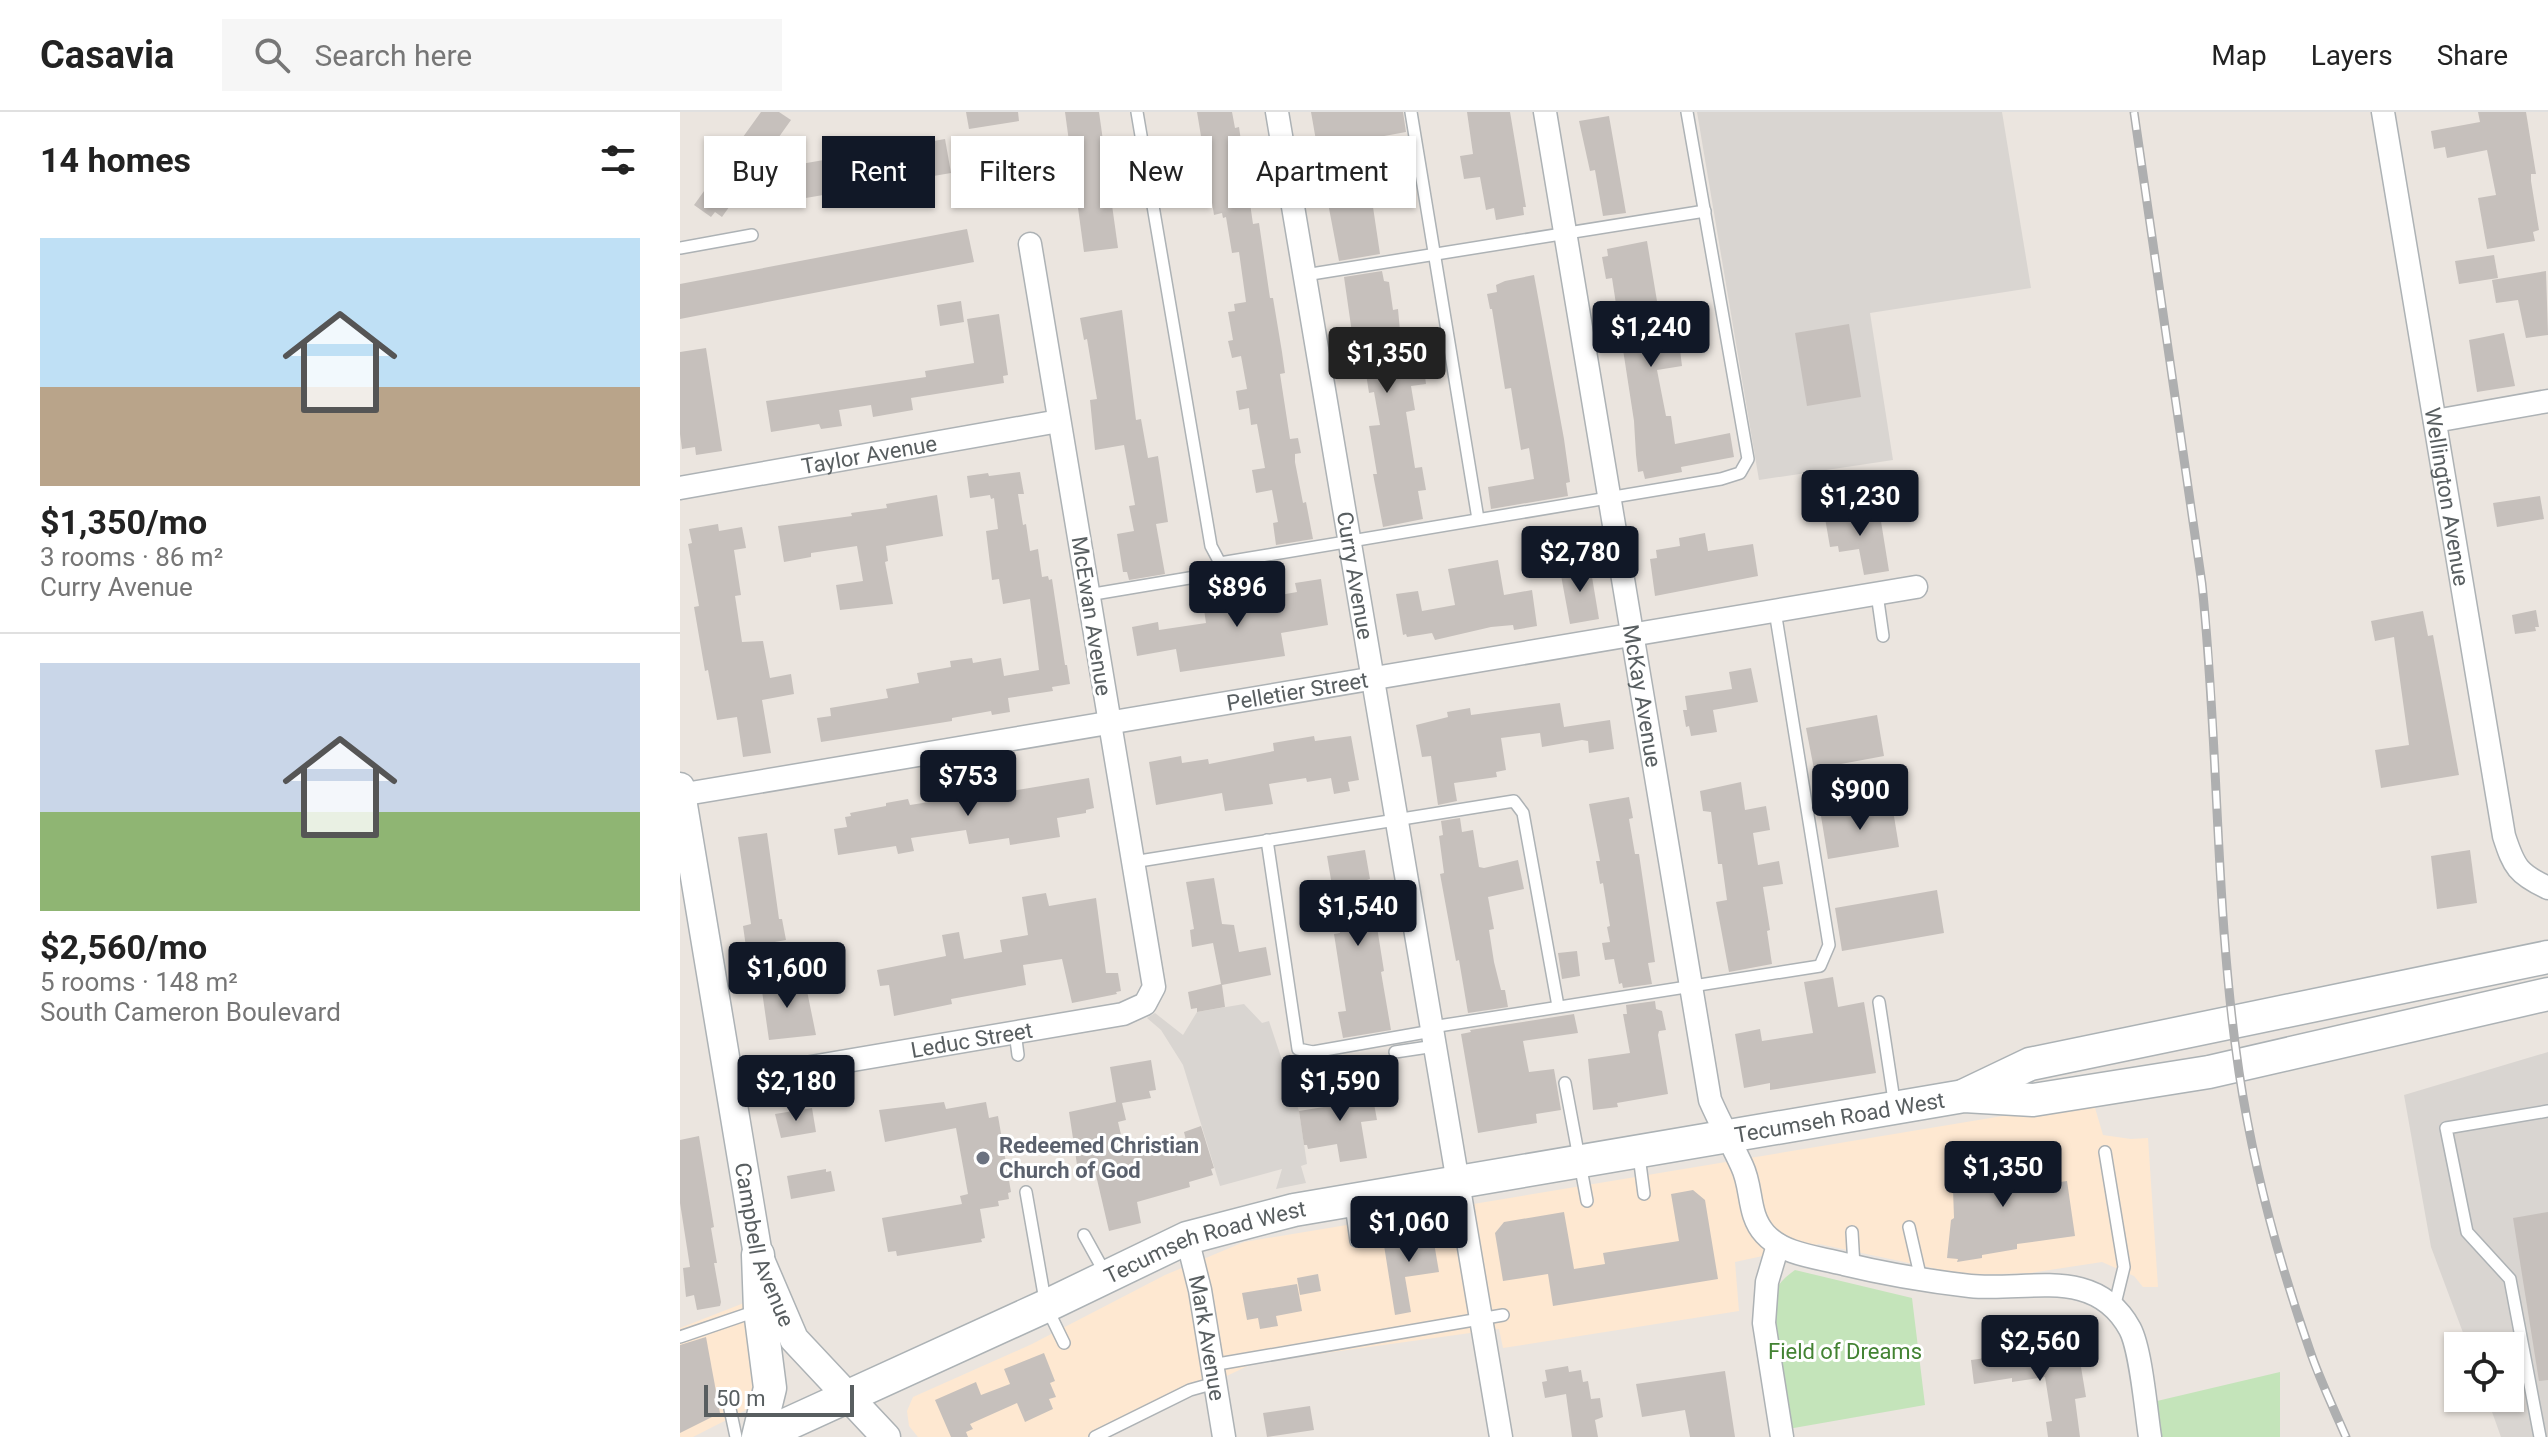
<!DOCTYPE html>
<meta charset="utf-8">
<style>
body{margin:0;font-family:Roboto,sans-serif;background:#f6f6f6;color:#222;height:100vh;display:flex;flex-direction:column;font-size:30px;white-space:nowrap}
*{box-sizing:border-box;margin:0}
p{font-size:26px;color:#767676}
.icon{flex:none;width:44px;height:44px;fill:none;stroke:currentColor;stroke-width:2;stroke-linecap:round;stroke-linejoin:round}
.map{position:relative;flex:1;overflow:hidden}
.side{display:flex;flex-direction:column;background:#fff;width:680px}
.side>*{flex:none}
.top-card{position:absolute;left:24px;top:24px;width:760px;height:72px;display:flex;gap:16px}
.buttons{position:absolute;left:1764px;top:1220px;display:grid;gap:16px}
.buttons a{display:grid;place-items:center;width:80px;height:80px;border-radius:0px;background:#fff;box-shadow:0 2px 6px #0004;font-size:40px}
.scale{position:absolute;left:24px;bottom:20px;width:150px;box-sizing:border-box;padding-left:8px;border:4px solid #585e60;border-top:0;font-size:22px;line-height:28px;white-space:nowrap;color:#585e60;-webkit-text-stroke:6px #fff;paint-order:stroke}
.price{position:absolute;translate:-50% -68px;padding:0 18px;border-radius:8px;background:#111827;color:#fff;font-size:26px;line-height:52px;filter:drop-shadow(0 2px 4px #0008)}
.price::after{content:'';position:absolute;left:50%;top:48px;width:24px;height:18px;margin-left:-12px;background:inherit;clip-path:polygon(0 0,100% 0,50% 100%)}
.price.active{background:#222;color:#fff}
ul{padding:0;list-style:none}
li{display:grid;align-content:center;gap:16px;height:424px;padding:0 40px}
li+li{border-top:2px solid #e0e0e0}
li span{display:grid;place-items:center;height:248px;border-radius:0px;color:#555}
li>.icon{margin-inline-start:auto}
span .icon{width:144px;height:144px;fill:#fffc;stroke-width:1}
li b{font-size:34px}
h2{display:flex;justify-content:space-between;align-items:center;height:96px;padding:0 40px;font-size:34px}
.tag{padding:0 28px;border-radius:0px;background:#fff;box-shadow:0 2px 6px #0004;font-size:28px;line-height:72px}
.tag.active{background:#111827;color:#fff}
header{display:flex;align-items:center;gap:48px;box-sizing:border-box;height:112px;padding:0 40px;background:#fff;border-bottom:2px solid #e0e0e0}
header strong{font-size:38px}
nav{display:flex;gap:44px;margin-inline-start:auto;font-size:28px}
.search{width:560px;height:72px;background:#f6f6f6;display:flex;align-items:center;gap:20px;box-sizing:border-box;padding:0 28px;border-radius:0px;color:#767676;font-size:30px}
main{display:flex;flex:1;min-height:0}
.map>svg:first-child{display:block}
.commercial{fill:#fee8d1}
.industrial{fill:#d9d5d1}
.green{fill:#c4e4ba}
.building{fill:#c6c0bc}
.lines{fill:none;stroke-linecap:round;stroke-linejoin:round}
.service-casing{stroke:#adb2b5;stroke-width:14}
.minor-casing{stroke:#adb2b5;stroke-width:25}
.tertiary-casing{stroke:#adb2b5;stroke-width:31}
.secondary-casing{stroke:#acb2b5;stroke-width:35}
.service{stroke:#fff;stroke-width:11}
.minor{stroke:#fff;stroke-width:22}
.tertiary{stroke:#fff;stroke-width:28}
.secondary{stroke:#fff;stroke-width:32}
.rail-casing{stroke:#aeafb0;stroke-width:9}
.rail{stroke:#fff;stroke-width:6;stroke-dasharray:18;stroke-linecap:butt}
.worship-dot{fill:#6b7280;stroke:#fff;stroke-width:3}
.labels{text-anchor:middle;stroke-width:6;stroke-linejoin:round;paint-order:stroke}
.street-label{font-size:22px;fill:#585e60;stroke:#fff}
.worship-label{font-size:22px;font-weight:bold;fill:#5b616d;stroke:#fff;text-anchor:start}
.park-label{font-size:22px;fill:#438333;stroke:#fff}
</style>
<header>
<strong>Casavia</strong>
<div class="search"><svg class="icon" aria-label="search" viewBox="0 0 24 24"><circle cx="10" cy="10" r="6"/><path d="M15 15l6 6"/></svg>Search here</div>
<nav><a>Map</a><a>Layers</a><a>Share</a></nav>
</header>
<main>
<section class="side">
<h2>14 homes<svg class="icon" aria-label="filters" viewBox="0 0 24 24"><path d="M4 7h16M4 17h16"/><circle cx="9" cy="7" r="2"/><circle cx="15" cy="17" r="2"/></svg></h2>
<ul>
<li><span style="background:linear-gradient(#bfe0f5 60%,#b9a48a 0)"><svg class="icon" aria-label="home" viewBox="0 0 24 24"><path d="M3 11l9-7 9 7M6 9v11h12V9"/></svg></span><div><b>$1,350/mo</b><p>3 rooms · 86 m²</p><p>Curry Avenue</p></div></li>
<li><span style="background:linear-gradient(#c9d6e8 60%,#8fb573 0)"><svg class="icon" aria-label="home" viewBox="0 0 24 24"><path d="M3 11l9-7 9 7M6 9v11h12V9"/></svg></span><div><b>$2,560/mo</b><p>5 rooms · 148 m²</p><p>South Cameron Boulevard</p></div></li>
</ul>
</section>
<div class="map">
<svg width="1868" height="1325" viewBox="0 0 1868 1325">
<rect width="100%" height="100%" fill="#ebe5df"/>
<!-- commercial -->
<g class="commercial">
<polygon points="1413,989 1423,1023 1451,1027 1468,1026 1478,1175 1463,1175 1454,1164 1422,1150 1350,1161 1286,1163 1139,1132 1055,1150 1059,1199 823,1236 819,1217 574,1251 418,1325 238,1325 229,1314 227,1299 233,1285 352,1232 485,1163 564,1130"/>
<polygon points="69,1189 81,1271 70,1296 13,1325 0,1325 0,1216"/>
</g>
<!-- industrial -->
<g class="industrial">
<polygon points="1017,0 1322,0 1351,176 1190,201 1213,348 1079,368"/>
<polygon points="564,892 582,911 589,909 619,999 627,1052 621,1054 626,1071 596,1077 602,1057 540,1074 503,953 481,918 467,906 475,901 503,923 517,900"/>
<polygon points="1868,940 1868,1325 1821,1325 1807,1286 1830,1286 1830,1234 1788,1234 1751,1135 1724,983"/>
</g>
<!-- green -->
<g class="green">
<path d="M1115,1158L1232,1186L1245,1293L1108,1317C1102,1281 1086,1221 1093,1187C1095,1174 1105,1165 1115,1158Z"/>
<polygon points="1600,1260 1600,1325 1482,1325 1477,1289"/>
</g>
<!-- building -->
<g class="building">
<polygon points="81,0 99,0 111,8 42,105 35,100 31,105 14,93"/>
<polygon points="286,0 338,0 339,9 289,17"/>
<polygon points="385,0 419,0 438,136 404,140"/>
<polygon points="517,0 552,0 555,16 559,15 573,112 579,111 590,186 593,186 602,240 605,261 600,262 610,327 618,326 621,341 615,342 615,350 623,391 626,390 633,427 596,433 593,411 598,410 592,378 576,381 572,358 585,356 577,312 571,313 569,296 559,298 556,279 567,277 561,244 552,246 548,229 553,228 548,200 555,199 554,192 566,190 559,140 552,141 546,105 543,106 542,101 534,103"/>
<polygon points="631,0 723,0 726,20 677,29 680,45 676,46 683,92 684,96 693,95 700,142 659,149 644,70 646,70 641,39 638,40"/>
<polygon points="787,0 830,0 846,95 843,95 844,103 816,108 814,96 806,98 800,65 784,67 780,44 793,42"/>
<polygon points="1798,0 1846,0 1856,62 1851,62 1851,69 1859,118 1853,120 1855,129 1807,137 1798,86 1816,83 1807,38 1767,46 1765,35 1754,37 1751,19 1800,10"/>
<polygon points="929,4 946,101 923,104 915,58 910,59 899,9"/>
<polygon points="265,27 271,61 120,87 115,53"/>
<polygon points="287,117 294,150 0,207 0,172"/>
<polygon points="967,129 980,207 976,208 980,240 1000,238 1002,254 977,258 986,304 991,304 995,332 1050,321 1054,345 1001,355 1002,360 965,367 963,359 958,360 956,343 954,309 932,166 926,167 922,145 928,144 927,137"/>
<polygon points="1814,143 1818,166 1779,172 1775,149"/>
<polygon points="702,159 704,169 709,170 713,198 718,197 723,252 743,249 746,272 731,274 735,298 726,300 735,356 742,355 746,378 738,379 743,407 703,415 693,362 697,362 689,314 700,313 694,280 689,281 685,255 677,256 664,165"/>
<polygon points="1866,159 1868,223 1846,226 1838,188 1816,191 1812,168"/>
<polygon points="854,163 884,327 890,370 886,371 888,384 811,397 808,375 854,367 849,336 841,338 831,276 825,277 812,197 810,197 807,182 817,180 816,173 825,169"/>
<polygon points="281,189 284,210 260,214 257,193"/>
<polygon points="442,198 456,308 461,307 468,346 478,344 488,410 476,412 485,462 449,468 447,460 443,460 437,422 454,419 449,394 455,393 444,333 415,338 410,288 417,287 407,227 404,228 400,206"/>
<polygon points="319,202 328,263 323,264 324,271 231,286 233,298 193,305 191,293 159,298 162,314 141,317 139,312 91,320 86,289 246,265 245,259 294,251 287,207"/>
<polygon points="1169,212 1181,285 1127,294 1115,221"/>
<polygon points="1824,221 1835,274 1797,280 1789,228"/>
<polygon points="26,236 42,339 16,343 15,335 2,337 0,322 0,240"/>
<polygon points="340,360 344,382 338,382 343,413 346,412 350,439 358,437 362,465 368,464 369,468 372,467 385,553 387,553 390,572 372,575 373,579 328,586 330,600 312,603 311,599 272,606 272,609 141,630 137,606 151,604 150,596 208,586 206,577 239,571 237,561 271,555 270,549 292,546 293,551 321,546 324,564 359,558 350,487 323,492 319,467 312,468 306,419 318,417 314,386 311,387 310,383 290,386 287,364 308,361 309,364"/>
<polygon points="257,383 263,424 206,434 208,449 205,450 213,492 160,498 156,473 183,469 177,434 131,441 131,445 104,450 98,414 172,404 171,401 207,396 206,392"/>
<polygon points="1860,384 1864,407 1817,415 1813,391"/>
<polygon points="1199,397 1209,459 1184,463 1179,437 1159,440 1158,434 1150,435 1145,406"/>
<polygon points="38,412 39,419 62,415 66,436 54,438 61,483 55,484 62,530 83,529 90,566 111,562 114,582 82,588 91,641 63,645 57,605 37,608 28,558 25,559 14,495 19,494 8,432 12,431 9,417"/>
<polygon points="1025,421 1028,439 1073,432 1078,464 975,484 970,447 977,446 976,438 1000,434 999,426"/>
<polygon points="818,448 824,483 852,478 857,514 834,518 833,513 811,515 755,528 752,521 727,525 726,522 723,523 716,482 738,479 742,499 775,493 768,457"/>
<polygon points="910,453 919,507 890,512 880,458"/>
<polygon points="641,467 648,513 601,521 605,544 500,560 496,537 457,544 452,515 478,510 479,518 526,511 521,477 539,474 542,493 617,480 615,471"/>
<polygon points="1856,498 1859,515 1855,515 1856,519 1835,522 1832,503"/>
<polygon points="1743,499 1748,524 1753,523 1779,663 1701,676 1695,638 1729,633 1714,525 1695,529 1691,509"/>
<polygon points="1071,556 1078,590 1033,598 1037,620 1011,624 1009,614 1006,615 1003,598 1007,598 1005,584 1052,577 1049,560"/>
<polygon points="880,591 884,615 930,608 934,637 909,641 908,629 902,628 862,635 860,621 821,626 826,658 816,660 817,665 774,671 777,689 758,693 751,644 742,645 736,613 768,605 767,600 790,596 791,603"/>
<polygon points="1197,603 1204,644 1134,657 1126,616"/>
<polygon points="634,624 635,629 671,624 679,668 668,670 670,679 654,682 651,666 627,670 626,666 589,672 593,692 545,699 542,681 476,693 469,650 501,644 502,651 528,647 529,652 594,639 593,631"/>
<polygon points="409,666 414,696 406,698 406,701 377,706 380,725 330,733 329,726 289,732 286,718 231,726 234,739 218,742 216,734 158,743 154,717 167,715 165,705 171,704 170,701 206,694 206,691 228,687 230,693 281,685 280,679 306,675 307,683"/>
<polygon points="1061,670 1065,698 1086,694 1090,718 1073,721 1078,753 1099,749 1103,772 1083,775 1090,818 1087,819 1092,852 1049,860 1036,790 1047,788 1042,752 1038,752 1031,700 1023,699 1020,679"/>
<polygon points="949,685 953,706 949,707 955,742 959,742 975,850 968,851 972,872 943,876 942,871 939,872 934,847 925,848 922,831 930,830 927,815 930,814 923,771 920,772 916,749 920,749 909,692"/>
<polygon points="1212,692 1219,735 1148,747 1141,704"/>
<polygon points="780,706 782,720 793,718 799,755 804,756 838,748 844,777 808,785 814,817 809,818 814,850 821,878 825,878 828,895 788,901 779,848 776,849 760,762 764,761 759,724 763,723 761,709"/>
<polygon points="87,721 99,807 102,807 106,828 66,835 63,814 71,812 58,725"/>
<polygon points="685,738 690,767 687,768 695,816 697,815 704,859 701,860 711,918 663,926 658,900 666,899 654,822 660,821 647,744"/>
<polygon points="1790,738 1797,791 1757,797 1751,744"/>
<polygon points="534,766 542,812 554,813 559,840 586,835 591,863 542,873 545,895 517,900 517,896 511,897 508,880 541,872 533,831 512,835 510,818 514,817 506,770"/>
<polygon points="1257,778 1264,821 1162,839 1155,796"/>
<polygon points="366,781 369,794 416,786 426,861 438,861 441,879 436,880 437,882 392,891 382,847 343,853 346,873 271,887 272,892 214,904 209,873 200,874 197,858 266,844 262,823 279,820 284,847 322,840 320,828 348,823 342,785"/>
<polygon points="897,839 900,864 882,867 878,841"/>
<polygon points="1153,865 1158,895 1184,890 1196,961 1090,978 1090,971 1064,976 1055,922 1080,917 1082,929 1133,921 1124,870"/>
<polygon points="118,866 120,875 126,874 136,923 89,928 81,872"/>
<polygon points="975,889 976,897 982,899 986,918 979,919 978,923 988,982 937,991 938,995 913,998 908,947 950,941 943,902 947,902 946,893"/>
<polygon points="894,902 898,921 843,929 849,960 874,957 881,998 856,1002 857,1011 798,1021 781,922 791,920 790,918"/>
<polygon points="471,948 476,978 469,979 471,986 442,991 446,1008 438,1010 446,1044 470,1037 474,1044 504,1035 502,1029 506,1028 504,1020 521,1014 534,1056 531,1057 533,1063 509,1070 510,1075 457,1090 461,1111 429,1119 416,1063 399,1066 389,1000 436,990 430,955"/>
<polygon points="679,973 679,977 691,975 697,1008 681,1010 687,1046 660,1050 657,1032 628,1037 627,1033 624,1033 619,999 650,994 648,982 661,980 660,977"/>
<polygon points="264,990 266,997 306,990 309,1006 318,1004 331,1080 328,1081 329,1087 318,1089 319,1094 300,1097 305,1126 301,1127 302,1130 217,1144 216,1139 208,1140 202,1106 282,1092 280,1084 288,1082 276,1016 205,1030 199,998"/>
<polygon points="132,996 136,1020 101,1026 95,1002"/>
<polygon points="19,1024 34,1115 31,1116 37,1151 34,1151 41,1190 40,1194 17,1198 14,1183 6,1185 3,1156 10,1155 0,1091 0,1028"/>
<polygon points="1327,1038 1328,1044 1333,1043 1338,1076 1387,1069 1395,1124 1337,1132 1337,1137 1302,1143 1302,1146 1277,1150 1278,1147 1267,1146 1271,1108 1274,1106 1273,1077 1277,1076 1279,1059 1277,1045"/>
<polygon points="146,1057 146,1060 151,1059 155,1079 111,1087 107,1064"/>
<polygon points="1013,1078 1025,1088 1038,1167 873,1194 868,1162 823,1169 815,1121 824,1110 884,1100 894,1157 925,1152 923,1141 999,1129 991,1082"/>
<polygon points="1868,1100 1868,1268 1859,1269 1833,1106"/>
<polygon points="752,1119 759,1160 725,1165 731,1200 715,1203 703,1127"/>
<polygon points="638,1162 641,1179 620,1183 617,1166"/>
<polygon points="617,1172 622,1199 596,1204 598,1214 580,1217 578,1206 567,1208 562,1181"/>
<polygon points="26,1225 40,1301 0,1321 0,1233"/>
<polygon points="1363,1231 1367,1254 1400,1249 1406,1285 1395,1287 1400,1325 1368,1325 1366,1310 1372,1309 1365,1265 1332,1270 1332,1266 1294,1272 1291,1248 1328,1243 1327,1236"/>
<polygon points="364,1241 375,1269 370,1271 376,1285 369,1287 373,1297 345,1310 337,1291 290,1312 293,1317 286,1320 288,1325 271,1325 255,1288 296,1270 301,1283 330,1272 324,1257"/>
<polygon points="888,1254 889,1260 901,1258 903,1270 908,1269 911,1287 920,1286 923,1305 915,1308 918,1325 892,1325 886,1282 865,1286 862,1270 867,1269 865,1258"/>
<polygon points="1045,1259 1055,1325 1010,1325 1005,1298 962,1305 956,1272"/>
<polygon points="630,1294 634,1318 587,1325 583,1301"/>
</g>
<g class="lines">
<defs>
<g id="service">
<polyline points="457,0 531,434 540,451"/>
<polyline points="731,0 798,407"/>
<polyline points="0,136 72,123"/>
<polyline points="625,163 1025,99"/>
<polyline points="1197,482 1203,524"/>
<polyline points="408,483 527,463 540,451 1041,367 1060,361 1068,347 1007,0"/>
<polyline points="587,728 618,937 633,940 752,919"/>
<polyline points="453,750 834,689 843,701 878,894"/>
<polyline points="1199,890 1215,995"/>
<polyline points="752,915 1140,854 1149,833 1095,499"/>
<polyline points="335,920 338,943"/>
<polyline points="715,940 755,934"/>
<polyline points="885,971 907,1089"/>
<polyline points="1425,1040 1444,1155 1434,1196"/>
<polyline points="959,1044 964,1082"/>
<polyline points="346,1080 366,1194 384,1231"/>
<polyline points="671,1093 676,1129"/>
<polyline points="1229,1115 1241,1167"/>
<polyline points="1172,1120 1174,1154"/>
<polyline points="404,1123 425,1161"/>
<polyline points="0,1225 79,1198"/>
<polyline points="532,1253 823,1203"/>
<polyline points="50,1297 56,1325"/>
<polyline points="415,1325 510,1278 535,1271"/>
<polyline points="1860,1325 1830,1167 1787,1120 1766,1016 1868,999"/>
</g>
<g id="minor">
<path id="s1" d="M597,0L821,1325"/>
<path id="s2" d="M865,0L1030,988C1040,1011 1052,1032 1062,1054C1073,1077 1067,1102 1085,1122C1104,1143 1138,1145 1164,1152C1205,1162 1247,1169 1290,1174C1347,1180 1415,1153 1450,1217C1461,1238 1466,1299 1470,1325"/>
<path id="s3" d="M1703,0L1824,724C1834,755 1838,762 1868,776"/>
<polyline points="1755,309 1868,289"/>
<path id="s4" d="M0,376L379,309"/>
<path id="s5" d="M0,683L1236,475"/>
<path id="s6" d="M49,969L443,902L465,892L474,875L350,132"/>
<path id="s7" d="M507,1126L520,1178L544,1325"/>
<polyline points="1098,1133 1087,1170 1084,1211 1102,1325"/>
</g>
<g id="tertiary">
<path id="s8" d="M0,675L78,1143L114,1227L206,1325"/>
</g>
<g id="secondary">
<polyline points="1285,983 1350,952 1868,845"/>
<polyline points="78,1143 80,1198 90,1276 78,1325"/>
<path id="s9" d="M79,1325L366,1194L507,1126L614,1098L1284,984L1353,988L1529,960L1868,882"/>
</g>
</defs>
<!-- service casing -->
<use href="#service" class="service-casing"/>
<!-- minor casing -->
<use href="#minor" class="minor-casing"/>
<!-- tertiary casing -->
<use href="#tertiary" class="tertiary-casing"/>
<!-- secondary casing -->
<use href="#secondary" class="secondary-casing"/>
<!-- service -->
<use href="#service" class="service"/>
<!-- minor -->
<use href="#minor" class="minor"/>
<!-- tertiary -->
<use href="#tertiary" class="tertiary"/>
<!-- secondary -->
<use href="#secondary" class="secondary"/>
<defs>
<path id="rail" d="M1454,0L1522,472C1539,635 1535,799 1559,960C1573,1053 1598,1147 1629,1236C1639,1266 1653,1295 1666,1325"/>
</defs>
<!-- rail casing -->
<use href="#rail" class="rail-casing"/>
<!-- rail -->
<use href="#rail" class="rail"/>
</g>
<!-- markers -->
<circle class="worship-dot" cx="303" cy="1046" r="8"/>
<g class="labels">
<!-- street labels -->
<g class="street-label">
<text dy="8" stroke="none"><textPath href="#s4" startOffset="192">Taylor Avenue</textPath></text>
<text dy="8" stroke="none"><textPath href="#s3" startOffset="390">Wellington Avenue</textPath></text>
<text dy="8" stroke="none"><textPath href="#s1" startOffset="470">Curry Avenue</textPath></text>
<text transform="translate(412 504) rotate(81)" y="8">McEwan Avenue</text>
<text dy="8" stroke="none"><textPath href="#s5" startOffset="626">Pelletier Street</textPath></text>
<text dy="8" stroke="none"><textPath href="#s2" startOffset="592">McKay Avenue</textPath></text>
<text dy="8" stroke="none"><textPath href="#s6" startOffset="246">Leduc Street</textPath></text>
<text dy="8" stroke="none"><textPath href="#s9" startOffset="1136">Tecumseh Road West</textPath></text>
<text dy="8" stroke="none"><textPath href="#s8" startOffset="466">Campbell Avenue</textPath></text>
<text dy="8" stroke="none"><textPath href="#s9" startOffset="488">Tecumseh Road West</textPath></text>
<text dy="8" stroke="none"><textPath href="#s7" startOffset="102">Mark Avenue</textPath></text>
</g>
<!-- worship labels -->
<g class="worship-label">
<text x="319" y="1041">Redeemed Christian<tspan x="319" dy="25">Church of God</tspan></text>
</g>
<!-- park labels -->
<g class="park-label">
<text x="1165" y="1247">Field of Dreams</text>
</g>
</g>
</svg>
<div class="buttons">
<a><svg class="icon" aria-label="locate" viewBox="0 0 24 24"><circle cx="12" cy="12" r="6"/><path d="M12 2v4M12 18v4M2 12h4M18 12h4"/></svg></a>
</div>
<div class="scale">50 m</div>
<b class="price" style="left:971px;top:257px">$1,240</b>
<b class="price active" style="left:707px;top:283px">$1,350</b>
<b class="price" style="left:1180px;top:426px">$1,230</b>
<b class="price" style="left:900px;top:482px">$2,780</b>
<b class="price" style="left:557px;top:517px">$896</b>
<b class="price" style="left:288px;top:706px">$753</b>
<b class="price" style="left:1180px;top:720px">$900</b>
<b class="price" style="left:678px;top:836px">$1,540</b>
<b class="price" style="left:107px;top:898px">$1,600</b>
<b class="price" style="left:116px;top:1011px">$2,180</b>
<b class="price" style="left:660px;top:1011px">$1,590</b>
<b class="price" style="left:1323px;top:1097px">$1,350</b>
<b class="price" style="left:729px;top:1152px">$1,060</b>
<b class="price" style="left:1360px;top:1271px">$2,560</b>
<div class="top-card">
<a class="tag">Buy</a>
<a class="tag active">Rent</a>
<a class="tag">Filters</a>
<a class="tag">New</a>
<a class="tag">Apartment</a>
</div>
</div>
</main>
